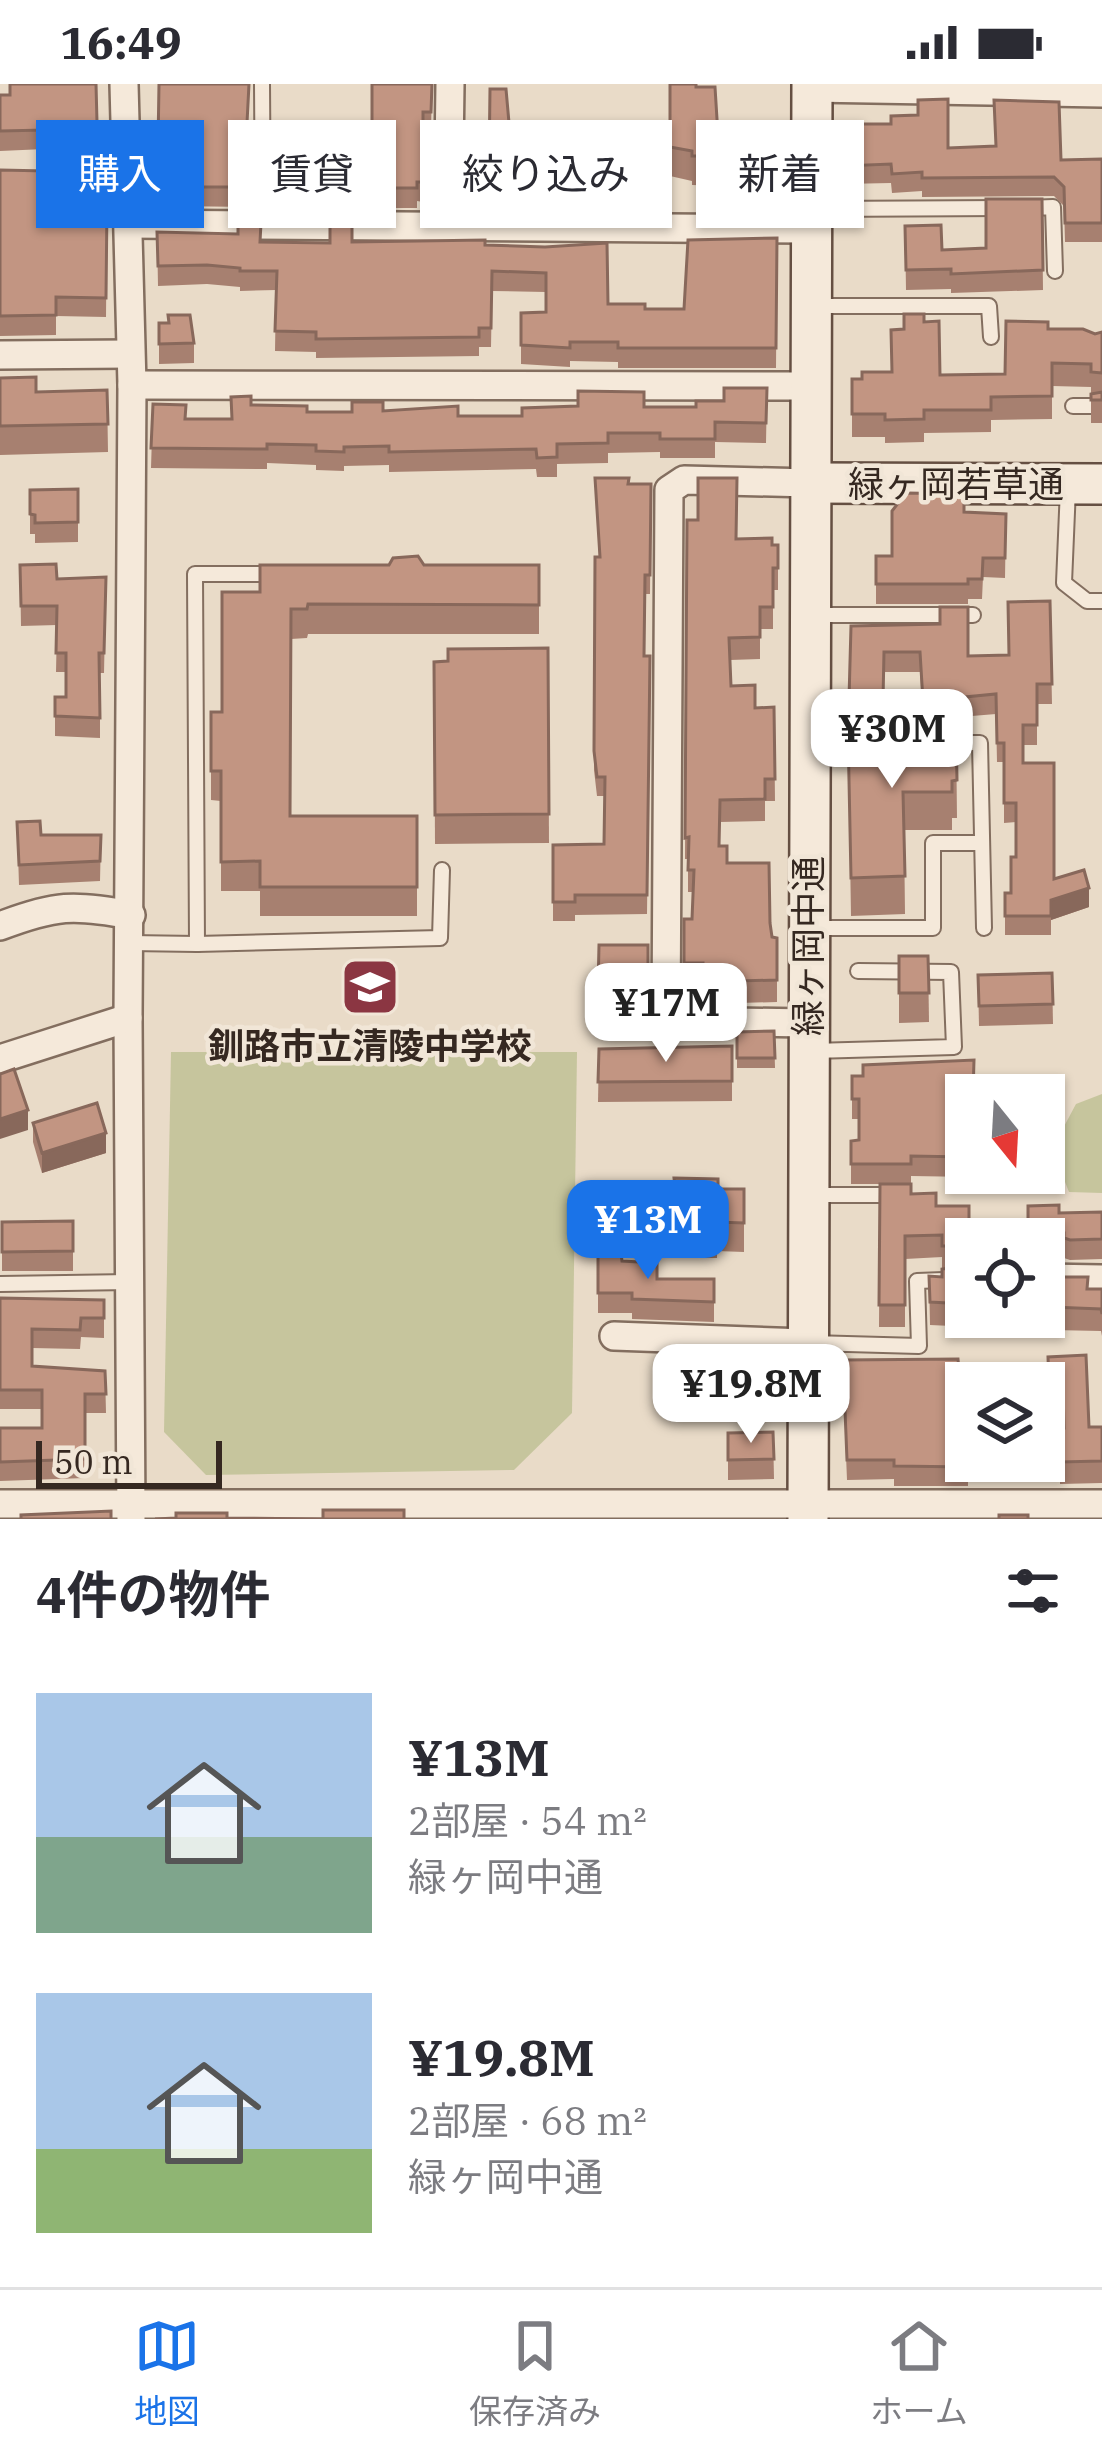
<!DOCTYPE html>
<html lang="ja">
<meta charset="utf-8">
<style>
body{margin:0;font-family:"IBM Plex Serif","Noto Sans JP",serif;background:#f7f7f7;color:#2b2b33;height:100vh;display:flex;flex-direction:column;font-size:45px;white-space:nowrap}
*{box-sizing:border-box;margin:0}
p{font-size:39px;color:#7c7c81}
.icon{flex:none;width:66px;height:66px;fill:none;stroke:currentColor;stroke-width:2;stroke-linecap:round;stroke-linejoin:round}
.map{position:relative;height:1435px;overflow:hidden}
.sheet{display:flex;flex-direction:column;background:#fff;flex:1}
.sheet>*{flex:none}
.top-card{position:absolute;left:36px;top:36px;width:1032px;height:108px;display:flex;gap:24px}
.needle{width:78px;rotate:162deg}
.buttons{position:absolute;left:945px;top:990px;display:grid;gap:24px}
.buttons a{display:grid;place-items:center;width:120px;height:120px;border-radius:0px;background:#fff;box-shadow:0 3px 9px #0004;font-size:60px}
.scale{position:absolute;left:36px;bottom:30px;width:186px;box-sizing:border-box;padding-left:12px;border:6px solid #352821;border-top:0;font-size:33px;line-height:42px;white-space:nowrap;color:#352821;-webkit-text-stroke:9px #f1e6d7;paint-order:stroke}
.price{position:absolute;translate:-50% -102px;padding:0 27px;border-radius:24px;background:#fff;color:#222;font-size:39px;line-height:78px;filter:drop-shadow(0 3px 6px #0008)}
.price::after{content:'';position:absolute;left:50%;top:72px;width:36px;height:27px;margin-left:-18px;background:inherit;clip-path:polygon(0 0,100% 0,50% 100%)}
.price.current{background:#1a73e8;color:#fff}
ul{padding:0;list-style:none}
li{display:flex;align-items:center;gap:36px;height:300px;padding:0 36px}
li span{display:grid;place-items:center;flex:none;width:336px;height:240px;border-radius:0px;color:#555}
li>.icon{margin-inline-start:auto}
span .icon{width:144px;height:144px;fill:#fffc;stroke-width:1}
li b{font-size:51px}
h2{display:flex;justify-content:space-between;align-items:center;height:144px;padding:0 36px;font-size:51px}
.tag{padding:0 42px;border-radius:0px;background:#fff;box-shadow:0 3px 9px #0004;font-size:42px;line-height:108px}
.tag.current{background:#1a73e8;color:#fff}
.status{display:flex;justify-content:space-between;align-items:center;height:84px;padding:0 60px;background:#fff;direction:ltr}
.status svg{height:33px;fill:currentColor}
.tab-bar{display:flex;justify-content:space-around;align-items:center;height:168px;border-top:3px solid #e1e1e2;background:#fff;font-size:33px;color:#7c7c81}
.tab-bar a{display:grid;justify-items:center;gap:6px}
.tab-bar .current{color:#1a73e8}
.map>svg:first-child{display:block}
.green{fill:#c6c59d}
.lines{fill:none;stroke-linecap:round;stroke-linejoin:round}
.lane-casing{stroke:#836e5f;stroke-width:18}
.street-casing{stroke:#836e5f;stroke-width:32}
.secondary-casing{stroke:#654f42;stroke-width:44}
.lane{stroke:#f5e9da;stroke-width:14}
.street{stroke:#f5e9da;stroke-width:27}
.secondary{stroke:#f5e9da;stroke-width:39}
.wall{fill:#a78070}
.shaded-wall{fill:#88685b}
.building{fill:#c29582;stroke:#88685b;stroke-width:3}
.labels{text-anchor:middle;stroke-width:9;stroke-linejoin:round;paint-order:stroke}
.street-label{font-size:36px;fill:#352821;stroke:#f1e6d7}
.poi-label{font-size:36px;font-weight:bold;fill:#352821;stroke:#f1e6d7}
</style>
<div class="status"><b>16:49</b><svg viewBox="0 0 49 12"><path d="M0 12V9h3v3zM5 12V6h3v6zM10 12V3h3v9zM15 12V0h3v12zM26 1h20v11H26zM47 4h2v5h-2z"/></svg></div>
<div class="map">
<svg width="1102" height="1435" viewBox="0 0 1102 1435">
<rect width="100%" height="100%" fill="#e9dbc8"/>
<!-- green -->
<g class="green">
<polygon points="171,968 577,968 572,1329 514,1386 206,1391 164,1348"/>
<polygon points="1102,1010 1102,1109 1069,1108 1052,1065 1076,1020"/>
</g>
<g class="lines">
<defs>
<g id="lane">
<polyline points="262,0 263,139"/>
<polyline points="1027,124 1053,123 1055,187"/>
<polyline points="817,125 1004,124"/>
<polyline points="816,222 989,222 991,253"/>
<polyline points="1073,322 1102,322"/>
<polyline points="1068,404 1064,499 1087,517 1102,517"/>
<polyline points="816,531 973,531"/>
<polyline points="941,659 980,659 984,844"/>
<polyline points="815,661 865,660"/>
<polyline points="815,844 933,844 933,759 982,759"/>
<polyline points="130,859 197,860 195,490 276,490"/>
<polyline points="197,860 440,854 442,786"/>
<polyline points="813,967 954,963 951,888 858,887"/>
<polyline points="814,1111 894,1111"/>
<polyline points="0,1200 130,1198"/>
<polyline points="811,1259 919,1262 917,1197 944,1196"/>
</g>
<g id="street">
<polyline points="124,0 132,301 128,934 131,1435"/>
<polyline points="812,4 1102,9"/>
<polyline points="129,140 812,145"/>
<polyline points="448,142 450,0"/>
<polyline points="0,271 130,270"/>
<polyline points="132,301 811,302"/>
<path d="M0,842C55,821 74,820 131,831"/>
<polyline points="808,939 666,937 669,406 684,396 810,399"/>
<polyline points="0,975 128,934"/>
<polyline points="1044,1194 1102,1195"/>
<polyline points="614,1252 805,1259"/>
<polyline points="0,1420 1102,1420"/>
</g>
<g id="secondary">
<polyline points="810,399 1102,400"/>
<polyline points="808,1435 812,0"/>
</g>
</defs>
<!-- lane casing -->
<use href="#lane" class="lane-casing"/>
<!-- street casing -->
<use href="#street" class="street-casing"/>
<!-- secondary casing -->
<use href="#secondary" class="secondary-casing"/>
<!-- lane -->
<use href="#lane" class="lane"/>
<!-- street -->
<use href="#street" class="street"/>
<!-- secondary -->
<use href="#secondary" class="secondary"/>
</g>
<!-- wall -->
<g class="wall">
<polygon points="159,0 248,39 252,123 170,122 168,81 158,81"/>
<polygon points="372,0 432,0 431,47 423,47 423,118 417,117 417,124 372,124"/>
<polygon points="670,0 696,3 718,51 727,51 727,102 692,101 692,97 670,92"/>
<polygon points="0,11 100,38 101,86 94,86 94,122 107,121 106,233 56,232 56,251 0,252 0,86 46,87 45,65 0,67"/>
<polygon points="274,39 297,52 315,51 316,105 274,107"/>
<polygon points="510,50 557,78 580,88 627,87 627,123 481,125 481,83 489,83"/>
<polygon points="948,64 1061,76 1102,75 1102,158 1065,158 1064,122 1054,112 922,113 922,107 892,109 891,99 843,100 843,82"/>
<polygon points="1042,115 1043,206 951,209 951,205 906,206 905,142 942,166 986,164"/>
<polygon points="157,148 261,158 352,158 485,161 608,220 645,225 684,225 777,154 776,284 618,284 618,278 570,277 570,283 521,280 521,229 546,228 546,208 492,207 491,263 479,263 479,272 316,274 316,268 275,267 276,206 240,207 240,203 207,200 158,202"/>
<polygon points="924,238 940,291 1005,290 1048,245 1095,250 1102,248 1102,339 1091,339 1091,303 1052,302 1052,335 991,336 991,348 924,349 924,358 885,359 885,353 852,353 852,295 862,295 892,288 904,245"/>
<polygon points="159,239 169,239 194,259 194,279 159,280"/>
<polygon points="0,294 36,308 107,306 108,368 0,371"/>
<polygon points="767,304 766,359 715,358 715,374 660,374 660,368 608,369 608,379 557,380 557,393 537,393 536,385 389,388 389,381 344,382 344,387 316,386 316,381 267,379 267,385 151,384 153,320 186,335 231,335 251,321 307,328 383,327 458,332 522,332 644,323 696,323"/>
<polygon points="595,394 628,400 651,400 650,510 645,510 644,572 650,572 647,830 575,831 575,837 553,837 553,761 604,760 604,712 597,712 594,686 595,473 599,473"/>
<polygon points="78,405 78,458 35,459 35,450 30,450 30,406"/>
<polygon points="964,428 1006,430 1005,494 983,493 982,515 968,515 968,520 876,520 876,472 892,472"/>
<polygon points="687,436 736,455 778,461 778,506 773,506 773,545 760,545 760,575 730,576 731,602 755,624 774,623 775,717 765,717 765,737 720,738 720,762 727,779 770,839 772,853 777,854 777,918 703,920 703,901 684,901 684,835 692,835 693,808 688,808 688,775 685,775"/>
<polygon points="20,481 57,495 106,493 104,589 100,589 100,654 55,652 55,613 66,613 66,588 56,588 57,541 21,542"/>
<polygon points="424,481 539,481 539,550 308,550 307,554 291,555 290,732 417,732 417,832 260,832 260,807 221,807 221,717 211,716 211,628 222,628 260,508"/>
<polygon points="1050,517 1052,620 1037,620 1037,661 1023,661 1023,679 1054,795 1089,823 1051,836 1051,851 1005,851 1005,809 1011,809 1016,773 1016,738 1004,739 1004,678 997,678 996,630 923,636 920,588 884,588 883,635 849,634 851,542 968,572 1009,571"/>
<polygon points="548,564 549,759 435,760 434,578"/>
<polygon points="956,645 957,734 952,734 952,746 904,746 905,830 851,832 848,647"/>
<polygon points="17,738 41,751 101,751 100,797 19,801"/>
<polygon points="599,861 648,861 648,926 598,925"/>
<polygon points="899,872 928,872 929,938 899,939"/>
<polygon points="1052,889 1053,940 979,942 978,891"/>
<polygon points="774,947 775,984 737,984 737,948"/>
<polygon points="732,962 732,1017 598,1018 599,965"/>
<polygon points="852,992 966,1011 966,1089 972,1089 972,1093 911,1092 911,1100 851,1100 851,1057 859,1056 859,1035 852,1035"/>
<polygon points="33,1039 106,1069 42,1089 33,1058"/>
<polygon points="880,1100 911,1110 936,1122 966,1155 966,1233 1044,1233 1044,1193 1087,1205 1102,1205 1102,1252 1101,1247 1052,1246 1051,1251 996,1249 996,1244 930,1241 929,1192 942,1193 942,1173 905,1175 905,1243 879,1243"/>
<polygon points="664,1103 744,1105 744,1168 717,1167 717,1174 664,1174"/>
<polygon points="1028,1122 1059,1129 1102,1128 1102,1175 1070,1176 1064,1174 1064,1169 1044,1169 1044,1155 1028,1155"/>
<polygon points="73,1137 73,1187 2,1187 2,1138"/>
<polygon points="598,1169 622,1177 657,1195 714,1195 714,1238 632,1235 632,1229 598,1229"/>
<polygon points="0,1214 104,1216 104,1254 81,1253 80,1265 32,1264 32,1282 105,1287 106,1329 85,1329 85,1394 0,1397 0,1344 42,1344 42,1325 0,1325"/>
<polygon points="1048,1273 1089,1343 1102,1343 1102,1399 1060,1400 1060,1390 1051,1390 1051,1344 1063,1344 1063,1326 1049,1327"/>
<polygon points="775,1284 776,1330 729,1331 729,1286"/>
<polygon points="843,1296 966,1377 1013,1377 1013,1385 968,1387 968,1402 894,1402 894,1395 847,1396"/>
<polygon points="773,1348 774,1395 728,1396 728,1349"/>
</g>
<!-- shaded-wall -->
<g class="shaded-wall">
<polygon points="1089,804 1089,823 1051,836 1051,816"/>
<polygon points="28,1026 28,1046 0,1055 0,1035"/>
<polygon points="106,1049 106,1069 42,1089 42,1069"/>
</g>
<!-- building -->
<g class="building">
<polygon points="10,0 96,0 97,38 100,38 101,67 93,67 94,122 107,121 106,214 56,213 56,231 0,232 0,86 46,87 45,46 0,47 0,11 10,11"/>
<polygon points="159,0 249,0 247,39 251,39 252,103 170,103 168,61 158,61"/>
<polygon points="372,0 432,0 431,28 423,28 423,98 417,98 417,104 372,104"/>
<polygon points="670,0 696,0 696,3 715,3 718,51 727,51 727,72 692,72 692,67 670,63"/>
<polygon points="490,5 506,5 510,50 556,50 557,78 580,77 580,88 627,87 627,107 481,109 481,83 489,83"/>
<polygon points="948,15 948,64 996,62 994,16 1059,18 1061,76 1102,75 1102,139 1065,139 1064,103 1054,93 922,94 922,88 892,90 891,80 843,82 843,40 891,40 891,32 918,31 918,16"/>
<polygon points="296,38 297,52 315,51 316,86 274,87 274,39"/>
<polygon points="986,115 1042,115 1043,186 951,190 951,185 906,186 905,142 941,141 942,166 986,164"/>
<polygon points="238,139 261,139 260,158 330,159 330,140 352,140 352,158 485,156 485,161 545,163 607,159 608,220 645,220 645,225 684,225 688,156 777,154 776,264 618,264 618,258 570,258 570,264 521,261 521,229 546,228 546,189 492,187 491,244 479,244 479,253 316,255 316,248 275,247 277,187 240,187 240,184 207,181 158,182 157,148 238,150"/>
<polygon points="904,230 924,230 924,238 939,237 940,291 1005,290 1006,237 1048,238 1048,245 1083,245 1095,250 1102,248 1102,289 1091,288 1091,280 1052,279 1052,312 991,313 991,326 924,326 924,335 885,336 885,330 852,330 852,295 862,295 862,288 892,288 891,246 904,245"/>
<polygon points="168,231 190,231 194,259 159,260 159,239 169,239"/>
<polygon points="36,293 36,308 107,306 108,340 0,342 0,294"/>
<polygon points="724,304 767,304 766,339 715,338 715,355 660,355 660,349 608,349 608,359 557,360 557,373 537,374 536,365 389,368 389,362 344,363 344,368 316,367 316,361 267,360 267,365 151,364 153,320 186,321 185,335 232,335 231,313 251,312 251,321 307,322 307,328 352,328 352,318 383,318 383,327 458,322 458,332 522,332 522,324 578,322 578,307 644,308 644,323 696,323 696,317 724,317"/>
<polygon points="1102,308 1102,316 1091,316 1091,310"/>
<polygon points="595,394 629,394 628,400 651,400 650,491 645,491 644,572 650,572 647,811 575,811 575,818 553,818 553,761 604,760 605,693 597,693 594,667 595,473 600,473"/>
<polygon points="698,394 737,394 736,455 772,454 772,461 778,461 778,484 773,484 773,523 760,523 760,553 729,554 731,602 755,601 755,624 774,623 775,695 765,695 765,715 720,716 719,762 727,762 727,779 769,779 770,839 772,853 777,854 777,896 703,898 703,879 684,879 684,835 692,835 694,786 688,786 689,753 685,754 687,436 698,436"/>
<polygon points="78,405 78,438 35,439 35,431 30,430 30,406"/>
<polygon points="906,409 964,410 964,428 1006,430 1005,474 983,474 982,495 968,495 968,500 876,500 876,472 892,472 892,427"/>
<polygon points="418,472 424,481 539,481 539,521 308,520 307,525 291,525 290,732 417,732 417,803 260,803 260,777 221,778 221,687 211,687 211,628 222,628 222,508 260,508 260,481 389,481 393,474"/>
<polygon points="56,480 57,495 106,493 104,569 99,569 100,634 55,632 55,613 66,613 66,569 56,569 57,522 21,522 20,481"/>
<polygon points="1050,517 1052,600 1037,600 1037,641 1023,641 1023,679 1054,679 1054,795 1084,786 1089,804 1051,816 1051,832 1005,832 1005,809 1011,809 1011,773 1016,773 1016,719 1004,719 1004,659 997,659 996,610 923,617 920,568 884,568 883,616 849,615 851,542 940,540 940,523 968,523 968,572 1009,571 1008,518"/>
<polygon points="548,564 549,730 435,731 434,578 448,577 448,565"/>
<polygon points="956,645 957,696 952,697 952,708 903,708 905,792 851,794 848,647"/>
<polygon points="40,737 41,751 101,751 100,777 19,781 17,738"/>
<polygon points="599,861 648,861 648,906 598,906"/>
<polygon points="899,872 928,872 929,909 899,909"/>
<polygon points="1052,889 1053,920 979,922 978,891"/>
<polygon points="774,947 775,974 737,974 737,948"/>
<polygon points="732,962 732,997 598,998 599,965"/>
<polygon points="974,976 973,1011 966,1011 966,1073 911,1072 911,1080 851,1080 851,1057 859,1056 859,1015 852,1015 852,992 863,992 863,981"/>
<polygon points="14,985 28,1026 0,1035 0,990"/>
<polygon points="97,1019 106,1049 42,1069 33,1039"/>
<polygon points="674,1094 718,1095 718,1105 744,1105 744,1139 717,1138 717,1145 664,1145 664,1103 675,1103"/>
<polygon points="880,1100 911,1100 911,1110 936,1109 936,1122 969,1122 969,1155 966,1155 966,1173 959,1162 942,1162 942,1151 905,1152 905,1221 879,1221"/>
<polygon points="1059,1121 1059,1129 1102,1128 1102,1155 1070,1156 1064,1154 1064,1149 1028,1150 1028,1122"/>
<polygon points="73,1137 73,1167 2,1168 2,1138"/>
<polygon points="598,1169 621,1169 622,1177 657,1179 657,1195 714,1195 714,1218 632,1215 632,1209 598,1209"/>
<polygon points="966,1174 966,1220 930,1218 929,1192 942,1193 942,1185 960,1183"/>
<polygon points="1044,1193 1088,1193 1087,1205 1102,1205 1102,1230 1101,1225 1052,1223 1051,1229 1044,1228"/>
<polygon points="0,1214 104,1216 104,1234 81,1234 80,1246 32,1245 32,1282 105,1287 106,1310 85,1310 85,1375 0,1378 0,1344 42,1344 42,1306 0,1306"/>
<polygon points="1086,1271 1089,1343 1102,1343 1102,1377 1060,1378 1060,1368 1051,1368 1051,1344 1064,1344 1063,1304 1049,1304 1048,1273"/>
<polygon points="958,1275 959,1287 970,1287 970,1299 966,1299 966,1377 968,1377 968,1383 894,1382 894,1376 847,1376 843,1276"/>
<polygon points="775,1284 776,1310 729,1312 729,1286"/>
<polygon points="773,1348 774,1375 728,1376 728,1349"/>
<polygon points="323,1426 404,1426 404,1435 155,1435 176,1434 176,1429 227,1429 227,1434 323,1435"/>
<polygon points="111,1427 111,1435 21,1435 21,1431"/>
<rect x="999" y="1431" width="29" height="4"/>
</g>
<!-- icons -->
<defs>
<symbol id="school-square" viewBox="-11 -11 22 22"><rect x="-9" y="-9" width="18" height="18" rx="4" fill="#8b3642" stroke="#f1e6d7"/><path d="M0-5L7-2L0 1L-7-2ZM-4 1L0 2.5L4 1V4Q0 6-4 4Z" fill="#fff"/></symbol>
</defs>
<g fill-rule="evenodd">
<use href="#school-square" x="337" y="870" width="66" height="66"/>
</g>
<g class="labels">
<!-- street labels -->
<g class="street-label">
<text x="956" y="413">緑ヶ岡若草通</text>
<text transform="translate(808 862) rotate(-90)" y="13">緑ヶ岡中通</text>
</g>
<!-- poi labels -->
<g class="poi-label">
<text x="370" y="975">釧路市立清陵中学校</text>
</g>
</g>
</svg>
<div class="buttons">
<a><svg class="needle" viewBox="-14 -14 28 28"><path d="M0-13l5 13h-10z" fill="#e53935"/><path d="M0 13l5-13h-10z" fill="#7c7c81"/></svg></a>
<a><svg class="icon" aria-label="locate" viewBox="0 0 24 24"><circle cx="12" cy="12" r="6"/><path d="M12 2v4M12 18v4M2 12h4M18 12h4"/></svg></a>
<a><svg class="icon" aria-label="layers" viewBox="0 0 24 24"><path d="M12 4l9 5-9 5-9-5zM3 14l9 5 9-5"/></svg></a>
</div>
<div class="scale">50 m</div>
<b class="price" style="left:892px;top:707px">¥30M</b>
<b class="price" style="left:666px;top:981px">¥17M</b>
<b class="price current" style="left:648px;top:1198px">¥13M</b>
<b class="price" style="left:751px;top:1362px">¥19.8M</b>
<div class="top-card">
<a class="tag current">購入</a>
<a class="tag">賃貸</a>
<a class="tag">絞り込み</a>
<a class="tag">新着</a>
</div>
</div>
<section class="sheet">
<h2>4件の物件<svg class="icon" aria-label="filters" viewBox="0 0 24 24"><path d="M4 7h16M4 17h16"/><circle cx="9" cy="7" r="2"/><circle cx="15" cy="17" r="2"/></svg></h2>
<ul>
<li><span style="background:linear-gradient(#a9c7e8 60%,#7fa58c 0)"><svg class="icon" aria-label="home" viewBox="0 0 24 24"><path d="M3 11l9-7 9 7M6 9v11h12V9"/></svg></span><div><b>¥13M</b><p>2部屋 · 54 m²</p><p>緑ヶ岡中通</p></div></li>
<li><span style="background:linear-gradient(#a9c7e8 65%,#8fb573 0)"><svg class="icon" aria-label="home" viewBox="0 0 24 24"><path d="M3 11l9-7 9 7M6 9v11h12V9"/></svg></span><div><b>¥19.8M</b><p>2部屋 · 68 m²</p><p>緑ヶ岡中通</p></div></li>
</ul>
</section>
<nav class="tab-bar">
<a class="current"><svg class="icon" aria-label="map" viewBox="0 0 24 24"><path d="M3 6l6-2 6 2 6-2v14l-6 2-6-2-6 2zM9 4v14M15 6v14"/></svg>地図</a>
<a><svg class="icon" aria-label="saved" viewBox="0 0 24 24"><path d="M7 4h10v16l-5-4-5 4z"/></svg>保存済み</a>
<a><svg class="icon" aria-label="home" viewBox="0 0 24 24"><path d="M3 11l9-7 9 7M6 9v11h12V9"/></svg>ホーム</a>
</nav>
